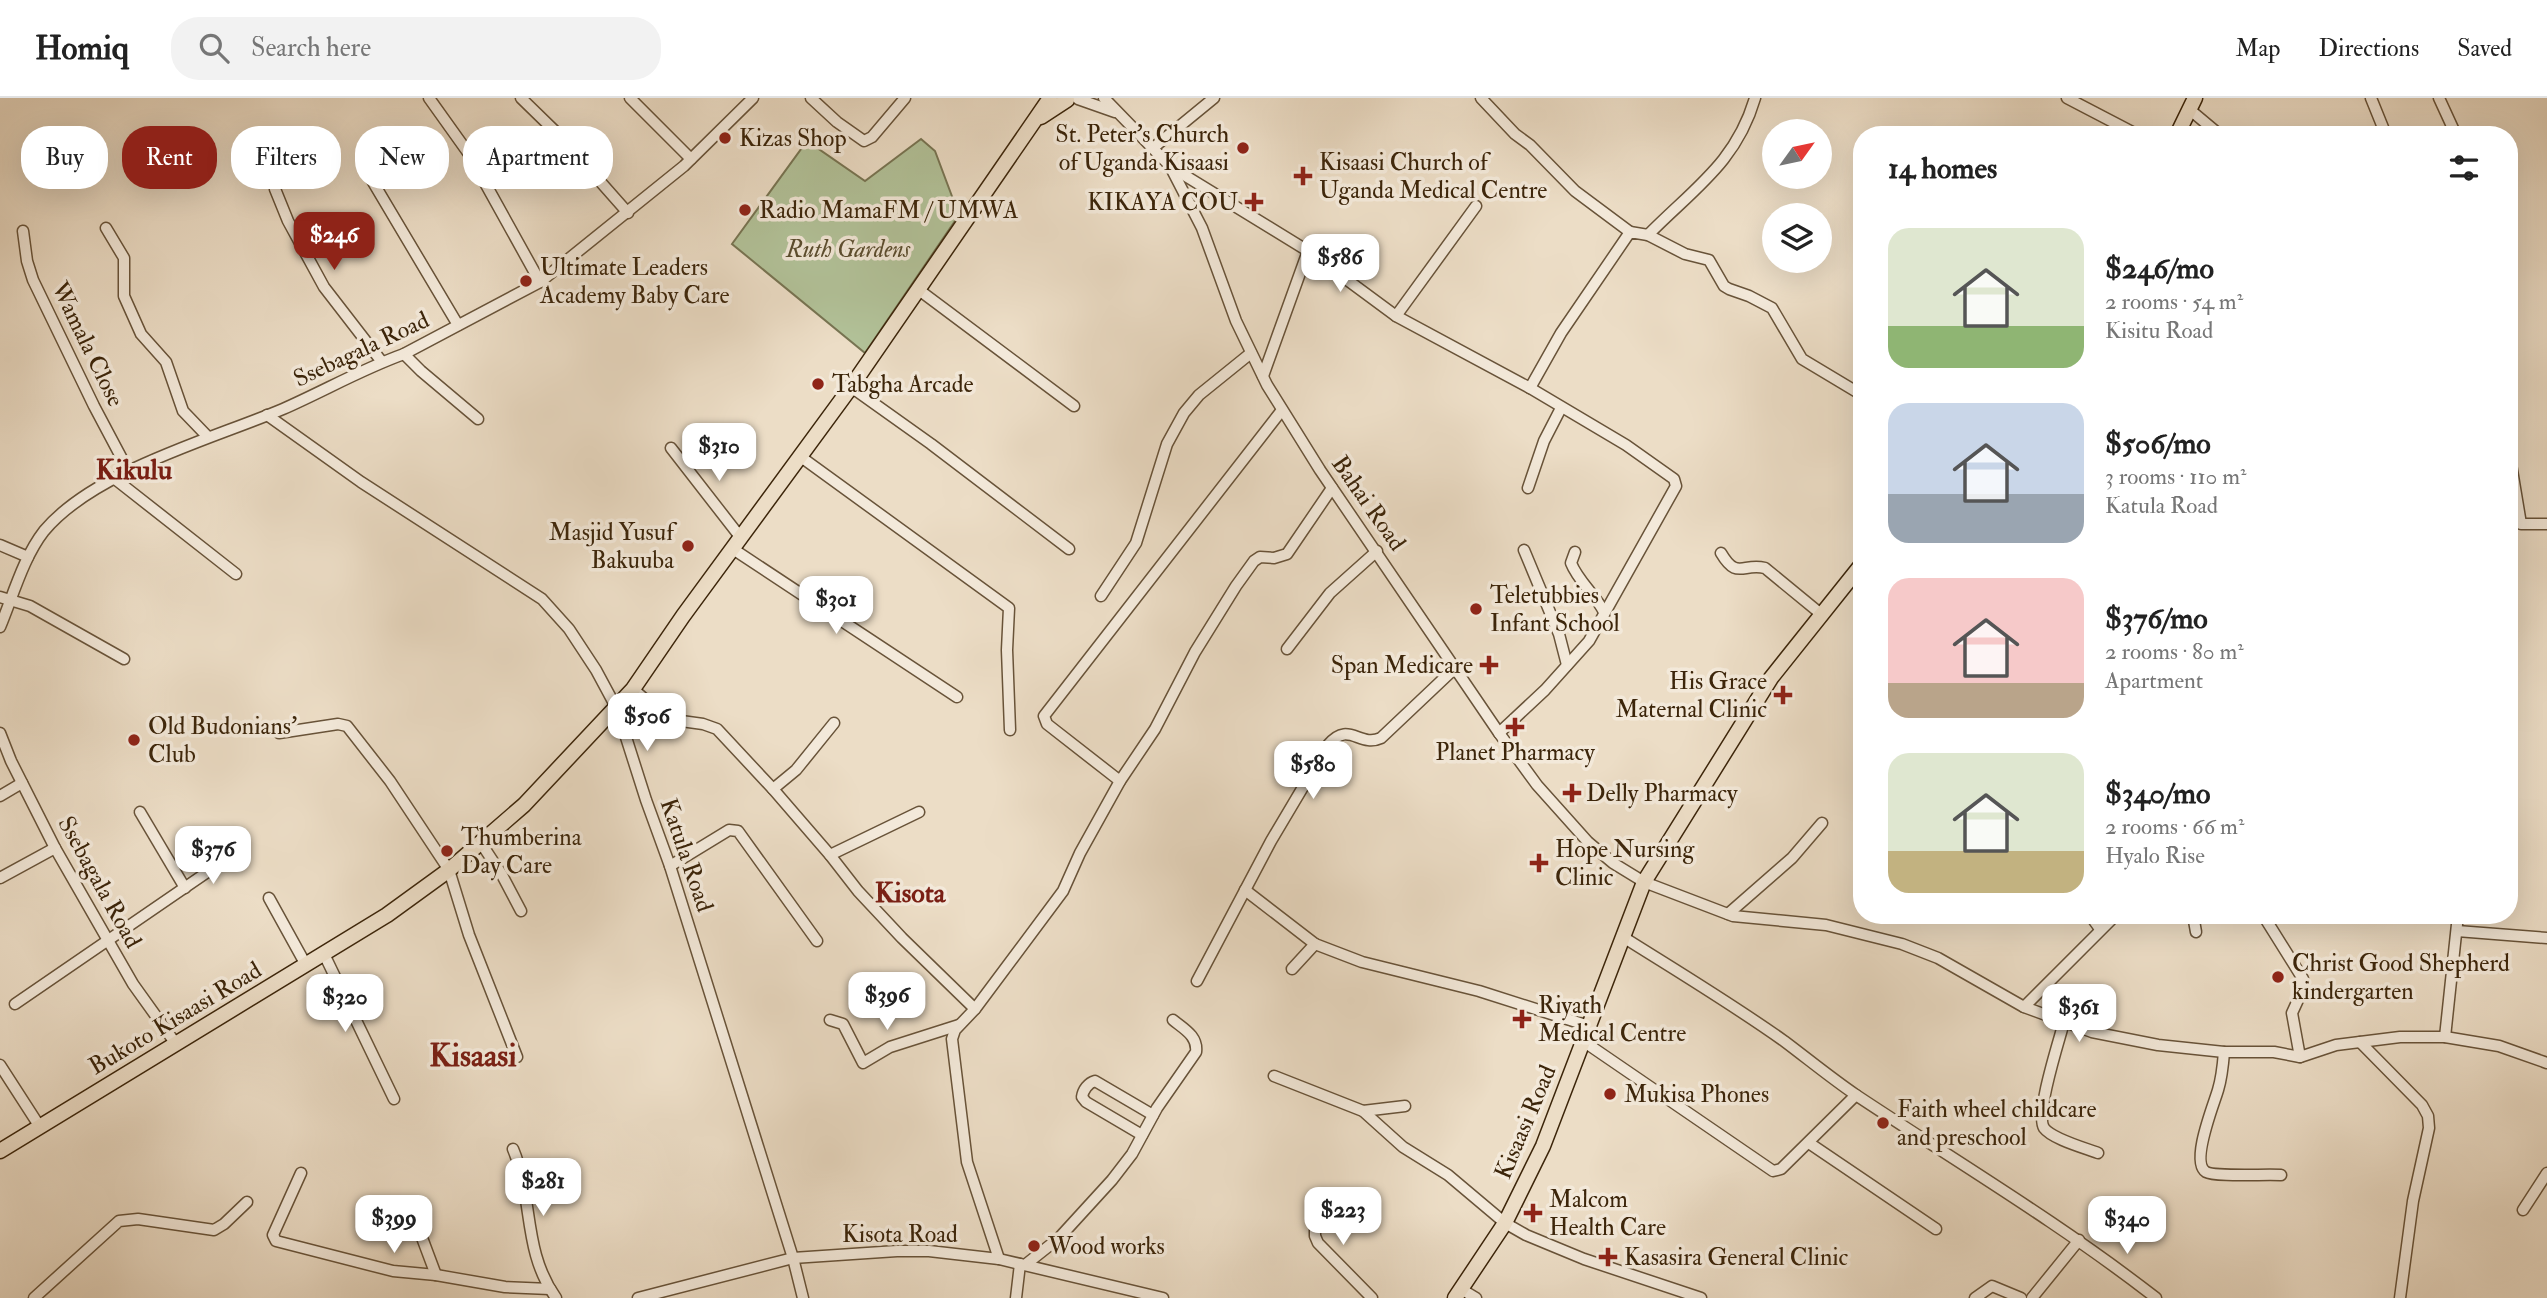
<!DOCTYPE html>
<meta charset="utf-8">
<style>
body{margin:0;font-family:"IM FELL Double Pica",serif;background:#f2f2f2;color:#222;height:100vh;display:flex;flex-direction:column;font-size:26px;white-space:nowrap}
*{box-sizing:border-box;margin:0}
p{font-size:23px;color:#767676}
.icon{flex:none;width:38px;height:38px;fill:none;stroke:currentColor;stroke-width:2;stroke-linecap:round;stroke-linejoin:round}
.map{position:relative;flex:1;overflow:hidden}
.side{position:absolute;left:1853px;top:28px;width:665px;height:798px;display:flex;flex-direction:column;background:#fff;border-radius:28px;box-shadow:0 7px 28px #0002}
.side>*{flex:none}
.hud{position:absolute;left:21px;top:28px;width:665px;height:63px;display:flex;gap:14px}
.needle{width:46px;rotate:57deg}
.controls{position:absolute;left:1762px;top:21px;display:grid;gap:14px}
.controls a{display:grid;place-items:center;width:70px;height:70px;border-radius:50%;background:#fff;box-shadow:0 7px 28px #0002;font-size:35px}
.price{position:absolute;translate:-50% -60px;padding:0 16px;border-radius:14px;background:#fff;color:#222;font-size:23px;line-height:46px;filter:drop-shadow(0 2px 4px #0008)}
.price::after{content:'';position:absolute;left:50%;top:42px;width:21px;height:16px;margin-left:-10px;background:inherit;clip-path:polygon(0 0,100% 0,50% 100%)}
.price.on{background:#8f2418;color:#fff}
ul{padding:0;list-style:none}
li{display:flex;align-items:center;gap:21px;height:175px;padding:0 35px}
li span{display:grid;place-items:center;flex:none;width:196px;height:140px;border-radius:21px;color:#555}
li>.icon{margin-inline-start:auto}
span .icon{width:84px;height:84px;fill:#fffc;stroke-width:1}
li b{font-size:30px}
h2{display:flex;justify-content:space-between;align-items:center;height:84px;padding:0 35px;font-size:30px}
.chip{padding:0 24px;border-radius:28px;background:#fff;box-shadow:0 7px 28px #0002;font-size:24px;line-height:63px}
.chip.on{background:#8f2418;color:#fff}
header{display:flex;align-items:center;gap:42px;box-sizing:border-box;height:98px;padding:0 35px;background:#fff;border-bottom:2px solid #e0e0e0}
header strong{font-size:33px}
nav{display:flex;gap:38px;margin-inline-start:auto;font-size:24px}
.search{width:490px;height:63px;background:#f2f2f2;display:flex;align-items:center;gap:18px;box-sizing:border-box;padding:0 24px;border-radius:28px;color:#767676;font-size:26px}
.map>svg:first-child{display:block}
.green{fill:#b2c299;stroke:#777452;stroke-width:2}
.lines{fill:none;stroke-linecap:round;stroke-linejoin:round}
.minor-casing{stroke:#685339;stroke-width:13}
.major-casing{stroke:#3c250a;stroke-width:17}
.minor{stroke:#f3e9da;stroke-width:10}
.major{stroke:#ecddc6;stroke-width:14}
.poi-dot{fill:#8f2418;stroke:#f3e9da;stroke-width:2.5}
.labels{text-anchor:middle;stroke-width:7;stroke-linejoin:round;paint-order:stroke}
.poi-label{font-size:24px;fill:#3c250a;stroke:#f3e9da;text-anchor:start}
.park-label{font-size:24px;font-style:italic;fill:#5a4c2e;stroke:#f3e9da}
.street-label{font-size:24px;fill:#3c250a;stroke:#f3e9da}
.quarter-label{font-size:28px;font-weight:bold;fill:#7a1f14;stroke:#f3e9da}
.district-label{font-size:32px;font-weight:bold;fill:#7a1f14;stroke:#f3e9da}
</style>
<header>
<strong>Homiq</strong>
<div class="search"><svg class="icon" aria-label="search" viewBox="0 0 24 24"><circle cx="10" cy="10" r="6"/><path d="M15 15l6 6"/></svg>Search here</div>
<nav><a>Map</a><a>Directions</a><a>Saved</a></nav>
</header>
<div class="map">
<svg width="2547" height="1200" viewBox="0 0 2547 1200">
<rect width="100%" height="100%" fill="#ecddc6"/>
<filter id="stains"><feTurbulence type="fractalNoise" baseFrequency=".00286" numOctaves="4"/><feColorMatrix values="0 0 0 0 .2 0 0 0 0 .09 0 0 0 0 .02 0 0 0 .5 -.17"/></filter>
<radialGradient id="worn" r=".72"><stop offset=".6" stop-color="#630" stop-opacity="0"/><stop offset="1" stop-color="#630" stop-opacity=".3"/></radialGradient>
<!-- green -->
<polygon class="green" points="921,41 935,53 959,117 865,255 732,146 807,43 865,83"/>
<g class="lines">
<defs>
<g id="minor">
<polyline points="429,0 469,56 540,184"/>
<polyline points="521,0 560,38 628,115"/>
<polyline points="630,0 691,61"/>
<polyline points="811,0 837,24 864,43 872,39 905,0"/>
<polyline points="1104,0 1170,68 1202,130 1236,223 1267,287 1320,372 1499,635 1537,687 1588,744 1613,765 1644,784 1733,818 1826,827 1902,846 1938,860 2024,909 2092,934 2158,947 2224,954 2274,954 2300,959 2336,947 2400,939 2445,939 2499,948 2547,965"/>
<polyline points="1481,0 1515,36 1530,47 1575,93 1630,134"/>
<polyline points="2067,0 2138,37"/>
<polyline points="2371,0 2386,37"/>
<polyline points="2439,0 2456,37"/>
<polyline points="1078,1 1115,14"/>
<polyline points="2189,11 2220,37"/>
<polyline points="1153,50 1214,0"/>
<polyline points="1171,69 1308,153 1396,218 1530,290 1626,347 1674,381 1676,388 1589,543 1545,592 1499,635"/>
<polyline points="370,79 458,227"/>
<polyline points="275,91 288,123 324,189 382,264"/>
<polyline points="106,130 124,160 124,198 141,236 166,264 183,313 208,339"/>
<polyline points="23,133 27,163 33,182 94,308 129,374"/>
<path d="M1648,137C1693,91 1736,65 1755,0"/>
<polyline points="919,192 1074,308"/>
<polyline points="1396,218 1476,108"/>
<polyline points="404,256 421,273 478,321"/>
<polyline points="1263,278 1308,153"/>
<polyline points="851,289 931,346 1069,451"/>
<polyline points="1530,290 1561,235 1630,134 1648,137 1685,156 1709,162 1724,188 1729,191 1749,198 1772,210 1802,261 1862,297"/>
<polyline points="267,317 361,384 542,501 569,531 596,572 617,611 646,702 670,768 793,1160 803,1200"/>
<polyline points="671,350 741,440"/>
<polyline points="801,359 1009,510 1007,552 1010,632"/>
<polyline points="2510,360 2521,426 2547,426"/>
<polyline points="115,381 236,476"/>
<polyline points="1528,390 1544,343 1561,310"/>
<polyline points="0,447 28,459"/>
<polyline points="733,451 957,599"/>
<polyline points="1524,452 1559,536 1567,567"/>
<path d="M1575,454L1571,465C1578,483 1595,496 1604,514"/>
<path d="M1721,455C1737,482 1742,465 1765,470L1821,516"/>
<polyline points="1101,498 1136,445 1167,346 1184,315 1199,297 1251,255"/>
<polyline points="0,499 30,508 124,561"/>
<path d="M0,529C13,498 23,460 44,433C94,373 212,341 283,311C324,293 362,271 404,256L540,184L684,68L753,0"/>
<polyline points="1287,551 1330,495 1377,453"/>
<polyline points="633,591 665,619 674,622 703,626 717,631 773,691 830,757 858,793 902,840 975,911"/>
<polyline points="0,635 11,663 55,750 133,886 176,946"/>
<polyline points="279,635 338,626 347,628 390,683 449,772 469,837 517,959"/>
<polyline points="1120,683 1047,626 1044,618 1282,312"/>
<polyline points="773,691 796,672 834,625"/>
<polyline points="0,698 22,685"/>
<polyline points="140,714 185,790"/>
<polyline points="481,745 502,777 521,813"/>
<polyline points="830,757 919,714"/>
<polyline points="670,768 729,732 738,733 817,843"/>
<polyline points="0,780 55,750"/>
<polyline points="1245,792 1315,846"/>
<polyline points="269,800 306,867"/>
<polyline points="1728,816 1792,760 1822,725"/>
<polyline points="2090,817 2100,831"/>
<polyline points="2193,817 2196,834"/>
<polyline points="2263,817 2303,881 2303,891 2292,915 2300,959"/>
<polyline points="2457,833 2547,840"/>
<path d="M1623,839C1677,873 1732,906 1784,943C1808,961 1831,980 1856,997C1957,1064 2061,1126 2156,1200"/>
<polyline points="324,856 394,1001"/>
<polyline points="1292,871 1315,846 1362,864 1479,893 1589,928"/>
<path d="M1197,883L1271,743L1328,647C1349,622 1359,650 1381,640L1455,570"/>
<polyline points="15,906 225,762"/>
<polyline points="2024,909 2116,817"/>
<polyline points="830,922 843,926 863,965 890,949 959,927"/>
<path d="M2064,924C2059,943 2035,1016 2044,1030C2052,1041 2085,1050 2098,1055"/>
<polyline points="2445,939 2458,817"/>
<polyline points="1583,943 1773,1073 1781,1071 1856,997"/>
<polyline points="2360,944 2422,1007 2428,1018 2429,1030 2413,1103 2400,1200"/>
<path d="M2224,954C2223,967 2222,979 2218,992C2214,1006 2190,1064 2206,1074C2215,1079 2266,1076 2281,1077"/>
<polyline points="0,967 40,1029"/>
<polyline points="1274,978 1363,1013 1403,1049 1448,1077 1505,1125 1526,1137 1584,1161 1701,1200"/>
<polyline points="1363,1013 1405,1008"/>
<path d="M1142,1037L1086,1004L1082,999C1083,992 1088,985 1095,983L1153,1017"/>
<polyline points="1809,1045 1936,1131"/>
<path d="M513,1051C534,1101 522,1152 556,1200"/>
<polyline points="301,1075 273,1137 276,1143 393,1173 436,1177 505,1189 550,1191"/>
<polyline points="1348,1098 1315,1131 1315,1138 1318,1145 1372,1200"/>
<polyline points="2523,1112 2547,1075"/>
<polyline points="418,1129 436,1177"/>
<polyline points="999,1161 967,1064 952,941 955,932 975,911 1063,793 1080,755 1120,683 1155,631 1195,554 1236,488 1254,463 1260,459 1274,460 1287,456 1332,390"/>
<path d="M1025,1167L1059,1140L1112,1082L1132,1056L1157,1010L1196,954C1198,938 1184,931 1173,922"/>
<polyline points="1461,1191 1476,1200"/>
<polyline points="34,1200 119,1123 138,1121 214,1132 224,1126 247,1104"/>
<polyline points="638,1200 793,1160 897,1153 929,1153 999,1161 1163,1200"/>
<polyline points="1016,1200 1020,1166"/>
<polyline points="1975,1200 1992,1188 2021,1200"/>
<polyline points="2032,1200 2079,1142"/>
</g>
<g id="major">
<polyline points="1041,19 1067,2"/>
<polyline points="2177,37 2195,0"/>
<polyline points="0,1053 387,817 449,772 524,707 633,591 683,518 851,289 1050,0"/>
<polyline points="1455,1200 1505,1125 1543,1048 1644,784 1771,580 1862,466"/>
</g>
</defs>
<!-- minor casing -->
<use href="#minor" class="minor-casing"/>
<!-- major casing -->
<use href="#major" class="major-casing"/>
<!-- minor -->
<use href="#minor" class="minor"/>
<!-- major -->
<use href="#major" class="major"/>
</g>
<!-- markers -->
<g class="poi-dot">
<circle cx="725" cy="40" r="7"/>
<circle cx="1243" cy="50" r="7"/>
<path d="M1299.5 67.5h7v7h7v7h-7v7h-7v-7h-7v-7h7z"/>
<path d="M1250.5 93.5h7v7h7v7h-7v7h-7v-7h-7v-7h7z"/>
<circle cx="745" cy="112" r="7"/>
<circle cx="526" cy="183" r="7"/>
<circle cx="818" cy="286" r="7"/>
<circle cx="688" cy="448" r="7"/>
<circle cx="1476" cy="511" r="7"/>
<path d="M1485.5 556.5h7v7h7v7h-7v7h-7v-7h-7v-7h7z"/>
<path d="M1779.5 586.5h7v7h7v7h-7v7h-7v-7h-7v-7h7z"/>
<path d="M1511.5 618.5h7v7h7v7h-7v7h-7v-7h-7v-7h7z"/>
<circle cx="134" cy="642" r="7"/>
<path d="M1568.5 684.5h7v7h7v7h-7v7h-7v-7h-7v-7h7z"/>
<circle cx="447" cy="753" r="7"/>
<path d="M1535.5 754.5h7v7h7v7h-7v7h-7v-7h-7v-7h7z"/>
<circle cx="2278" cy="879" r="7"/>
<path d="M1518.5 910.5h7v7h7v7h-7v7h-7v-7h-7v-7h7z"/>
<circle cx="1610" cy="996" r="7"/>
<circle cx="1883" cy="1025" r="7"/>
<path d="M1529.5 1104.5h7v7h7v7h-7v7h-7v-7h-7v-7h7z"/>
<circle cx="1034" cy="1148" r="7"/>
<path d="M1604.5 1148.5h7v7h7v7h-7v7h-7v-7h-7v-7h7z"/>
</g>
<g class="labels">
<!-- poi labels -->
<g class="poi-label">
<text x="1229" y="44" text-anchor="end">St. Peter’s Church<tspan x="1229" dy="28">of Uganda Kisaasi</tspan></text>
<text x="739" y="48">Kizas Shop</text>
<text x="1319" y="72">Kisaasi Church of<tspan x="1319" dy="28">Uganda Medical Centre</tspan></text>
<text x="1238" y="112" text-anchor="end">KIKAYA COU</text>
<text x="759" y="120">Radio MamaFM / UMWA</text>
<text x="540" y="177">Ultimate Leaders<tspan x="540" dy="28">Academy Baby Care</tspan></text>
<text x="832" y="294">Tabgha Arcade</text>
<text x="674" y="442" text-anchor="end">Masjid Yusuf<tspan x="674" dy="28">Bakuuba</tspan></text>
<text x="1490" y="505">Teletubbies<tspan x="1490" dy="28">Infant School</tspan></text>
<text x="1473" y="575" text-anchor="end">Span Medicare</text>
<text x="1767" y="591" text-anchor="end">His Grace<tspan x="1767" dy="28">Maternal Clinic</tspan></text>
<text x="148" y="636">Old Budonians’<tspan x="148" dy="28">Club</tspan></text>
<text x="1515" y="662" text-anchor="middle">Planet Pharmacy</text>
<text x="1586" y="703">Delly Pharmacy</text>
<text x="461" y="747">Thumberina<tspan x="461" dy="28">Day Care</tspan></text>
<text x="1555" y="759">Hope Nursing<tspan x="1555" dy="28">Clinic</tspan></text>
<text x="2292" y="873">Christ Good Shepherd<tspan x="2292" dy="28">kindergarten</tspan></text>
<text x="1538" y="915">Riyath<tspan x="1538" dy="28">Medical Centre</tspan></text>
<text x="1624" y="1004">Mukisa Phones</text>
<text x="1897" y="1019">Faith wheel childcare<tspan x="1897" dy="28">and preschool</tspan></text>
<text x="1549" y="1109">Malcom<tspan x="1549" dy="28">Health Care</tspan></text>
<text x="1048" y="1156">Wood works</text>
<text x="1624" y="1167">Kasasira General Clinic</text>
</g>
<!-- park labels -->
<g class="park-label">
<text x="848" y="159">Ruth Gardens</text>
</g>
<!-- street labels -->
<g class="street-label">
<text transform="translate(88 246) rotate(64)" y="8">Wamala Close</text>
<text transform="translate(361 251) rotate(-25)" y="8">Ssebagala Road</text>
<text transform="translate(1369 405) rotate(55)" y="8">Bahai Road</text>
<text transform="translate(687 757) rotate(71)" y="8">Katula Road</text>
<text transform="translate(100 784) rotate(61)" y="8">Ssebagala Road</text>
<text transform="translate(175 920) rotate(-31)" y="8">Bukoto Kisaasi Road</text>
<text transform="translate(1525 1024) rotate(-67)" y="8">Kisaasi Road</text>
<text x="900" y="1144">Kisota Road</text>
</g>
<!-- quarter labels -->
<g class="quarter-label">
<text x="134" y="381">Kikulu</text>
<text x="910" y="804">Kisota</text>
</g>
<!-- district labels -->
<g class="district-label">
<text x="473" y="968">Kisaasi</text>
</g>
</g>
<rect width="100%" height="100%" filter="url(#stains)"/>
<rect width="100%" height="100%" fill="url(#worn)"/>
</svg>
<div class="controls">
<a><svg class="needle" viewBox="-14 -14 28 28"><path d="M0-13l5 13h-10z" fill="#e53935"/><path d="M0 13l5-13h-10z" fill="#767676"/></svg></a>
<a><svg class="icon" aria-label="layers" viewBox="0 0 24 24"><path d="M12 4l9 5-9 5-9-5zM3 14l9 5 9-5"/></svg></a>
</div>
<b class="price on" style="left:334px;top:174px">$246</b>
<b class="price" style="left:1340px;top:196px">$586</b>
<b class="price" style="left:719px;top:385px">$310</b>
<b class="price" style="left:836px;top:538px">$301</b>
<b class="price" style="left:647px;top:655px">$506</b>
<b class="price" style="left:1313px;top:703px">$580</b>
<b class="price" style="left:213px;top:788px">$376</b>
<b class="price" style="left:887px;top:934px">$396</b>
<b class="price" style="left:345px;top:936px">$320</b>
<b class="price" style="left:2079px;top:946px">$361</b>
<b class="price" style="left:543px;top:1120px">$281</b>
<b class="price" style="left:1343px;top:1149px">$223</b>
<b class="price" style="left:394px;top:1157px">$399</b>
<b class="price" style="left:2127px;top:1158px">$340</b>
<div class="hud">
<a class="chip">Buy</a>
<a class="chip on">Rent</a>
<a class="chip">Filters</a>
<a class="chip">New</a>
<a class="chip">Apartment</a>
</div>
<section class="side">
<h2>14 homes<svg class="icon" aria-label="filters" viewBox="0 0 24 24"><path d="M4 7h16M4 17h16"/><circle cx="9" cy="7" r="2"/><circle cx="15" cy="17" r="2"/></svg></h2>
<ul>
<li><span style="background:linear-gradient(#dfe7d0 70%,#8fb573 0)"><svg class="icon" aria-label="home" viewBox="0 0 24 24"><path d="M3 11l9-7 9 7M6 9v11h12V9"/></svg></span><div><b>$246/mo</b><p>2 rooms · 54 m²</p><p>Kisitu Road</p></div></li>
<li><span style="background:linear-gradient(#c9d6e8 65%,#9aa5b1 0)"><svg class="icon" aria-label="home" viewBox="0 0 24 24"><path d="M3 11l9-7 9 7M6 9v11h12V9"/></svg></span><div><b>$506/mo</b><p>3 rooms · 110 m²</p><p>Katula Road</p></div></li>
<li><span style="background:linear-gradient(#f6c9c9 75%,#b9a48a 0)"><svg class="icon" aria-label="home" viewBox="0 0 24 24"><path d="M3 11l9-7 9 7M6 9v11h12V9"/></svg></span><div><b>$376/mo</b><p>2 rooms · 80 m²</p><p>Apartment</p></div></li>
<li><span style="background:linear-gradient(#dfe7d0 70%,#c2b280 0)"><svg class="icon" aria-label="home" viewBox="0 0 24 24"><path d="M3 11l9-7 9 7M6 9v11h12V9"/></svg></span><div><b>$340/mo</b><p>2 rooms · 66 m²</p><p>Hyalo Rise</p></div></li>
</ul>
</section>
</div>
